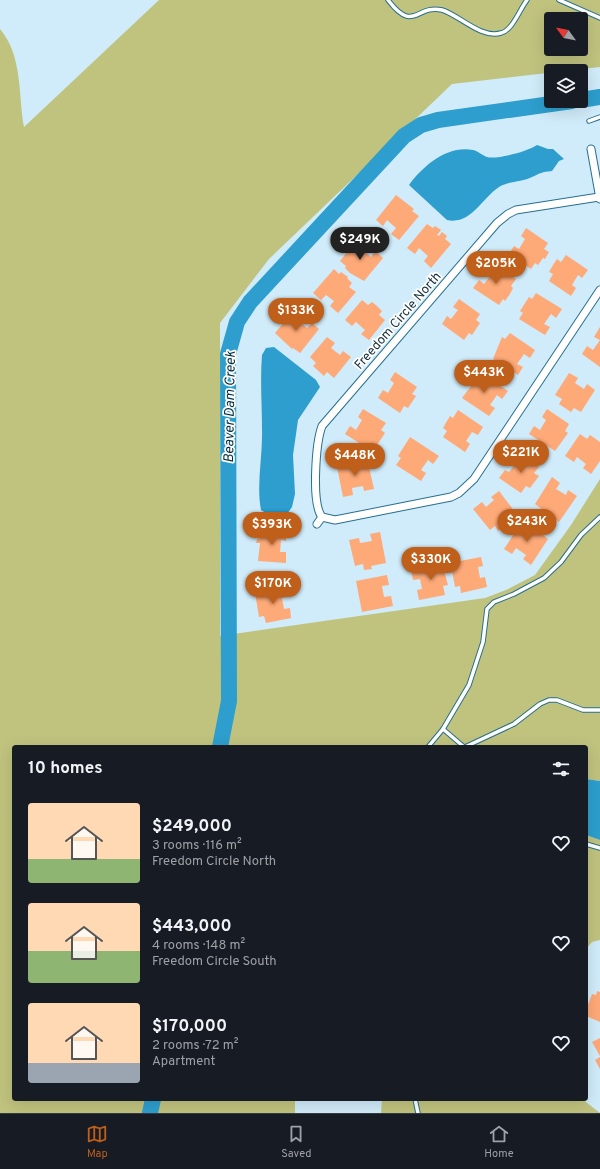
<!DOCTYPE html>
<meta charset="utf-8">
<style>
body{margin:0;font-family:Overpass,sans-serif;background:#20242c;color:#f1f3f6;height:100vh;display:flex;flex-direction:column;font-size:15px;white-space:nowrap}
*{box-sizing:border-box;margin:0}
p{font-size:13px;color:#9ea1a6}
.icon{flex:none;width:22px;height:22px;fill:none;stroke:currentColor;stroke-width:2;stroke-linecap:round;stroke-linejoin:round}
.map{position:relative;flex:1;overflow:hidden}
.side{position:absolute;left:12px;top:745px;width:576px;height:356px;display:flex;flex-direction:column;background:#171b24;border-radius:4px;box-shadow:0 4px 16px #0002}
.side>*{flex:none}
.needle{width:26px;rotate:303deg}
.buttons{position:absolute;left:544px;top:12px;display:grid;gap:8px}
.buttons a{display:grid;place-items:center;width:44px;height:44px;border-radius:4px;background:#171b24;box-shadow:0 4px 16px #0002;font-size:20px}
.price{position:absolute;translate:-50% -34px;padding:0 9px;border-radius:14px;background:#bf5f1a;color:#fff;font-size:13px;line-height:26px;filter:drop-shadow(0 1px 2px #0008)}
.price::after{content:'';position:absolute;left:50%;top:24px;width:12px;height:9px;margin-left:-6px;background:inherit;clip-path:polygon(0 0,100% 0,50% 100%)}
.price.active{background:#222;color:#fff}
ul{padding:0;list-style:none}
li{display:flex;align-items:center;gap:12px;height:100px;padding:0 16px}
li span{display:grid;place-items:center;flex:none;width:112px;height:80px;border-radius:4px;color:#555}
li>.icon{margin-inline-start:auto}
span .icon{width:48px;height:48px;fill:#fffc;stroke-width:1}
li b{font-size:17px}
h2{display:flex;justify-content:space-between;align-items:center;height:48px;padding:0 16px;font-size:17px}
.tab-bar{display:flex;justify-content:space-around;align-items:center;height:56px;border-top:1px solid #363941;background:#171b24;font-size:11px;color:#9ea1a6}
.tab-bar a{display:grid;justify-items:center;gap:2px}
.tab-bar .active{color:#bf5f1a}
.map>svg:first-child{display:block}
.green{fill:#c0c37e;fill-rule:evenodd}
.water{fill:#2d9ecd}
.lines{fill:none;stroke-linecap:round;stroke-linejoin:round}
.river{stroke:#2d9ecd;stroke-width:16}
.building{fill:#fea978}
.lane-casing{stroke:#276f8e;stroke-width:5.5}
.street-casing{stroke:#276f8e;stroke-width:9}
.lane{stroke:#fff;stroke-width:3.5}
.street{stroke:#fff;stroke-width:7}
.labels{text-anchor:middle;stroke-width:3.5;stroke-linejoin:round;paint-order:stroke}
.street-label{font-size:13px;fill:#13303d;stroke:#fff}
.water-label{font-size:14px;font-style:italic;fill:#002f42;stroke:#fff}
</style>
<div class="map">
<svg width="600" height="1113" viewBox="0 0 600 1113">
<rect width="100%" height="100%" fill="#d0ebf9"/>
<!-- green -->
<g class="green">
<path d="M159,0H600V67L452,84L269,259L220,323V636L485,598L506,590L535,575L571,525L600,479V781L586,779V747H14V1099H295V1113H0V29C23,56 18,95 24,127ZM551,19H581V49H551Z"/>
<polygon points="586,835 600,840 600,940 592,942 586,949"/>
<polygon points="382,1099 582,1099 600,1113 381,1113"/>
</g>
<!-- water -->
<g class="water">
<path d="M537,145L548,149H553L564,159L559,161L552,171C541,172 541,173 532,177C522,182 509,181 499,187C481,199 471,225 447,220L409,185C423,166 447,145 473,150C478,151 482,155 487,157C496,160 529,151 537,145Z"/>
<path d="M274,347L316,380L320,387L298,420L293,455L295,494L292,507L287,514C278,518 269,516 261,510C256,484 263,456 262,429C262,404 260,380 262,355L266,348Z"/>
<polygon points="586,779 600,781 600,840 586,835"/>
</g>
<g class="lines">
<!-- river -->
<g class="river">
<polyline points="581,100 600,97"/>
<polyline points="220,747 229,701 228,354 237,322 250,302 404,136 421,125 438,120 572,101"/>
<polyline points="150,1113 153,1099"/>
</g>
</g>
<!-- building -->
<g class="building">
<polygon points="396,195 414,209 412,211 419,216 399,240 391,234 396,228 387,220 383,226 376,220"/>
<polygon points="427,224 433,228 435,226 441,230 437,235 439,236 442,232 447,236 445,239 451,244 431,268 424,261 428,256 419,248 415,254 407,248"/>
<polygon points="526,228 548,243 544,249 549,252 545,259 543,258 538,265 535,263 531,269 509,254 514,246 519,249 525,239 521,236"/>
<polygon points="359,237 367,244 362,249 371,257 375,251 383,258 364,281 350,273 345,268 346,266 340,261"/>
<polygon points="566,255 588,270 582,278 578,275 572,285 576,288 571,296 549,281 553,274 549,272 553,265 557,259 561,262"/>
<polygon points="490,262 516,279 511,286 513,288 510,294 505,301 503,299 499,305 473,288 479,280 484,284 491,275 485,271"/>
<polygon points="334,269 339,274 341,272 348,277 347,278 352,283 349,287 356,292 338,313 330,306 334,301 326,295 321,300 313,293"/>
<polygon points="536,293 562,309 556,318 551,314 544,324 550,327 545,335 519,319 523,313 520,311 529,297 532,299"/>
<polygon points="459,299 480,314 476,320 480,323 472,335 469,333 464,340 442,324 447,316 451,319 458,310 453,307"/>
<polygon points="362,300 368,305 372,302 377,306 382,311 379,315 385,320 369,340 361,334 365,330 356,322 352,326 345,320"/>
<polygon points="295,309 303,316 299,321 307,328 312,323 319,329 300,353 293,348 292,349 275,333"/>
<polygon points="600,327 600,367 582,354 587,346 593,350 600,340 594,337"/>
<polygon points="510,333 535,350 530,358 524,354 517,364 523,367 518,375 493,359 502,337 505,339"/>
<polygon points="327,337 335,343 331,348 340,355 343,351 351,357 334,378 327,372 324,376 313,366 316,363 310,357"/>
<polygon points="395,372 417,387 412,394 416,396 408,408 404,406 400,413 378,398 383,390 388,393 394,383 390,380"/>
<polygon points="569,373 578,378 575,383 584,389 587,384 595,390 581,412 574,408 571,412 559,404 562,399 555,395"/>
<polygon points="483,374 508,391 502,399 497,395 490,405 495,408 489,416 462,398 471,386 476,380 478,381"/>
<polygon points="363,409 386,423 381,430 385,433 377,445 375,443 370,450 345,434 350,426 356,430 362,420 358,417"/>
<polygon points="547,409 569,424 565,431 568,433 555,451 529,434 534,426 540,430 546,420 542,417"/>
<polygon points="458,410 483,427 478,435 472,432 466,441 470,444 465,452 443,437 447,431 443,428 447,421 450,416 453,418"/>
<polygon points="580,434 587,439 590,435 600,442 600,461 591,474 583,468 586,464 577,457 574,462 565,456"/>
<polygon points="410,437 439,456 433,464 428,460 421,470 426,473 421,481 396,465 401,458 398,456"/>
<polygon points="517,452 539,467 534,473 539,476 530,488 526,486 521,493 499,478 505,470 509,472 516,463 511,460"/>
<polygon points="359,460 360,465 368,463 374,489 364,491 363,486 352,488 353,495 343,497 337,467 345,465 344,463"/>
<polygon points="552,477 560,483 556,489 566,495 568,490 577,496 559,522 535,504"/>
<polygon points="499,491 515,512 508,518 511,521 498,531 495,526 490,530 473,509 482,502 486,507 494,500 491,497"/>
<polygon points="521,523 528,528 530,525 548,539 531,565 523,559 526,555 516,548 512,554 504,549"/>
<polygon points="260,530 287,531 286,541 281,540 280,552 286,552 286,563 258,561 260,543 256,543 257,539 259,539"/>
<polygon points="380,532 386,563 371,566 372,569 364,570 363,564 355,566 349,540 359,538 360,543 372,541 370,534"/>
<polygon points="481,557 483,566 478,567 480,578 485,577 487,587 461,593 460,586 455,587 452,571 456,570 455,562"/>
<polygon points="442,563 448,585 443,586 445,595 419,600 417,590 422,589 420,579 413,580 411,570"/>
<polygon points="387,575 389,585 382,586 384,597 391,596 393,606 362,612 356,581"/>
<polygon points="286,588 287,597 282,598 284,609 290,608 291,618 266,623 264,616 259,617 255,593"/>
<polygon points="597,991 600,992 600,1022 586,1016 586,1010 592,994 596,995"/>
<polygon points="600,1038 600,1056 592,1042"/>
<polygon points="600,1057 600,1069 595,1060"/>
</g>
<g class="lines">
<defs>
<g id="lane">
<path d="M388,0C414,34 416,4 442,10C459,15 481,39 501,33C512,31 520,9 527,0"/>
<polyline points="559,0 600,18"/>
<polyline points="589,121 600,117"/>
<polyline points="443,729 464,747"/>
<polyline points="428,747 443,729 469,685 483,642 487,609 494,602 514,594 544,578 561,562 581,535 600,517"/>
<polyline points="465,747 514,724 540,704 549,700 557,700 583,710 600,710"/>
<polyline points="586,844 600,848"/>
<polyline points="415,1099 418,1113"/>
</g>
<g id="street">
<polyline points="591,149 600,199"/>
<path d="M322,517C311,503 316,442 322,426L497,223L508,214L516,210L599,197"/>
<polyline points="317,524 322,517 335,520 451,497 459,493 474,479 600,290"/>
</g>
</defs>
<!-- lane casing -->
<use href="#lane" class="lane-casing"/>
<!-- street casing -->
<use href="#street" class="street-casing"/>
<!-- lane -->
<use href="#lane" class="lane"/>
<!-- street -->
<use href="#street" class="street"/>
</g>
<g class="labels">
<!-- street labels -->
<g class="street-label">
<text transform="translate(397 320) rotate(-49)" y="5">Freedom Circle North</text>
</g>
<!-- water labels -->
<g class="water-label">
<text transform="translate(229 407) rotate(-89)" y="5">Beaver Dam Creek</text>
</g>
</g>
</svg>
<div class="buttons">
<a><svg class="needle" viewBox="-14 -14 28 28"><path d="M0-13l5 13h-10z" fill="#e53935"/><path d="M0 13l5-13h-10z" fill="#9ea1a6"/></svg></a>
<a><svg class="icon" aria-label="layers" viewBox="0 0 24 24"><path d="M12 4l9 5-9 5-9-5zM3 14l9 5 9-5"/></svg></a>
</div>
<b class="price active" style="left:360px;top:261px">$249K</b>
<b class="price" style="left:496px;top:285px">$205K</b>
<b class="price" style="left:296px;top:332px">$133K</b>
<b class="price" style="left:484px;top:394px">$443K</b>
<b class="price" style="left:521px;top:474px">$221K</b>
<b class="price" style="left:355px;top:477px">$448K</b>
<b class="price" style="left:527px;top:543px">$243K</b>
<b class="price" style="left:272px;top:546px">$393K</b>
<b class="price" style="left:431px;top:581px">$330K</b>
<b class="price" style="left:273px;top:605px">$170K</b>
<section class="side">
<h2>10 homes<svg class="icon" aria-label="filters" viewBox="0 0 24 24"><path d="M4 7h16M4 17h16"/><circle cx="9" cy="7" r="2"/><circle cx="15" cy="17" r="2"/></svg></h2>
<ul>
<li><span style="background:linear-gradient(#ffd9b3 70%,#8fb573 0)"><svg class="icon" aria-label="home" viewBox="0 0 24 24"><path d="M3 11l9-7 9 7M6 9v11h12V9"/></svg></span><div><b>$249,000</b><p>3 rooms · 116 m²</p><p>Freedom Circle North</p></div><svg class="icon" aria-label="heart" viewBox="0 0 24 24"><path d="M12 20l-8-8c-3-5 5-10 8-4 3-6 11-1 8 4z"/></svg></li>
<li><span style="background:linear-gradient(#ffd9b3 60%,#8fb573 0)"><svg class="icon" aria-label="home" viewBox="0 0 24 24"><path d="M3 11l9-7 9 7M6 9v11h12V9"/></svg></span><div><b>$443,000</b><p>4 rooms · 148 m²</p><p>Freedom Circle South</p></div><svg class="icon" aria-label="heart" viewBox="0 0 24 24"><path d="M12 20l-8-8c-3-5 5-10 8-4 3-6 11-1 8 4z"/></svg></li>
<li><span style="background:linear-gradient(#ffd9b3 75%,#9aa5b1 0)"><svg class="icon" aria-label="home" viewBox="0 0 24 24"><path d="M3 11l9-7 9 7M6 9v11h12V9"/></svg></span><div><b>$170,000</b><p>2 rooms · 72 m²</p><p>Apartment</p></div><svg class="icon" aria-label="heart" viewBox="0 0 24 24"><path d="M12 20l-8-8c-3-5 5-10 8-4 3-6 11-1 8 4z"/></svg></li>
</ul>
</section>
</div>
<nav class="tab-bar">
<a class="active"><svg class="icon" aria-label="map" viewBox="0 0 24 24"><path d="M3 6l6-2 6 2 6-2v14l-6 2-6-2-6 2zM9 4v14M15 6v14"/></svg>Map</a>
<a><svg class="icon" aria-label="saved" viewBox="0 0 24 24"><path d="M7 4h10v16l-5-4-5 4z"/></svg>Saved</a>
<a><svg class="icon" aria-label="home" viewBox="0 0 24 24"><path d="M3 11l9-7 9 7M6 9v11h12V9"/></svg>Home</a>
</nav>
